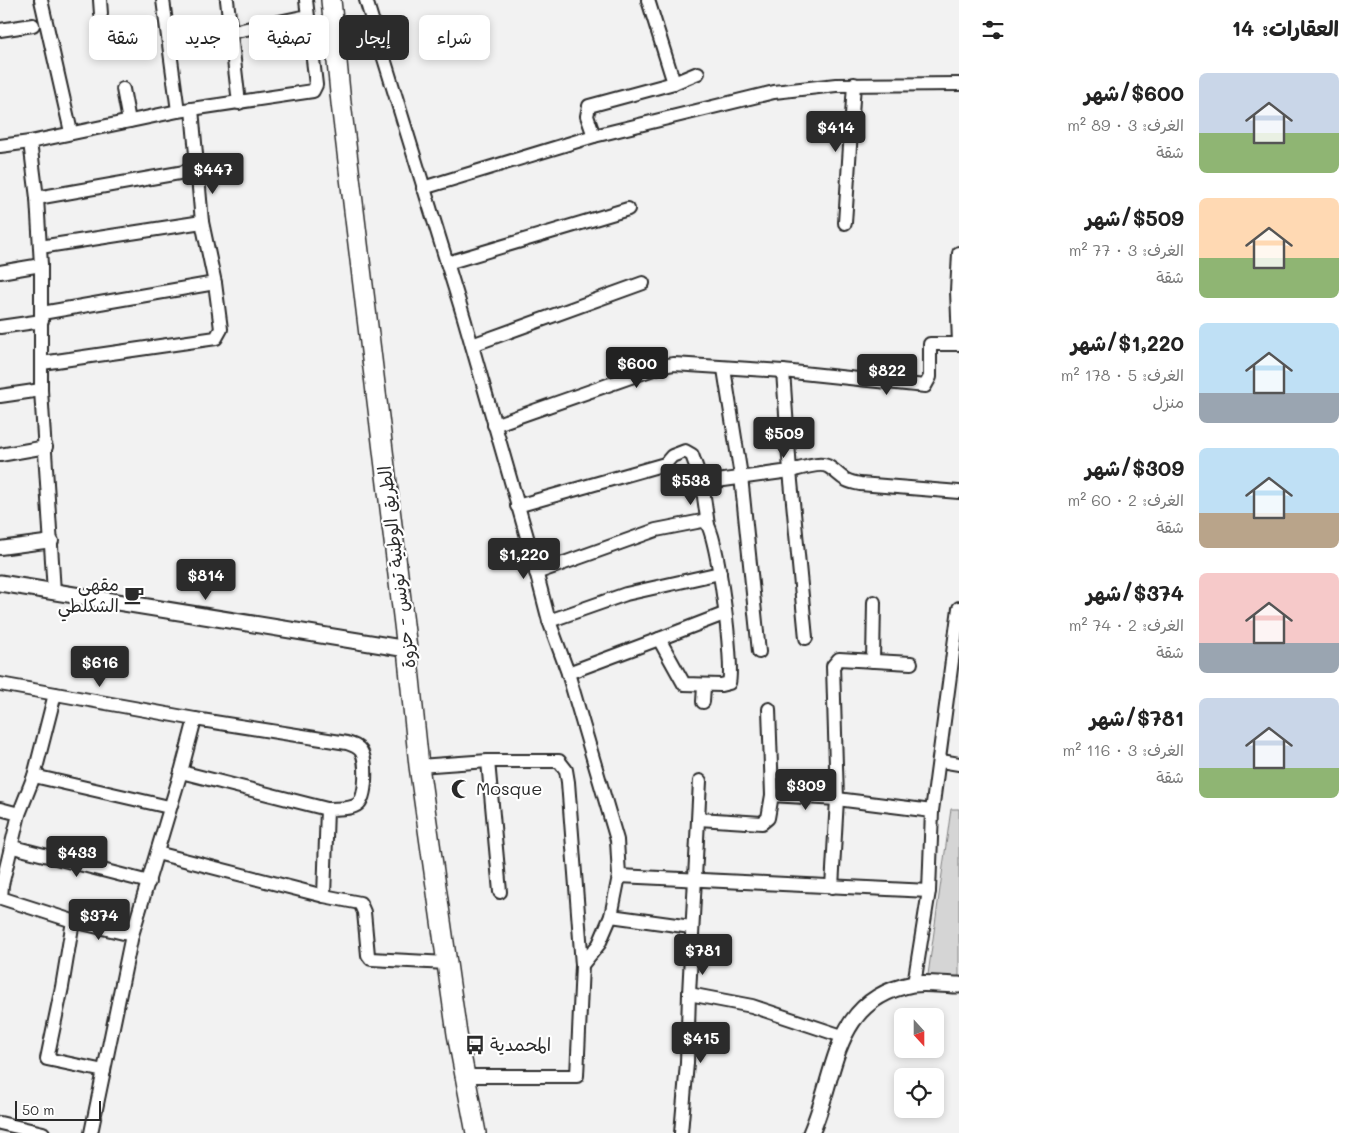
<!DOCTYPE html>
<html lang="ar">
<meta charset="utf-8">
<style>
body{margin:0;font-family:Mali,"Playpen Sans Arabic",sans-serif;background:#f2f2f2;color:#222;direction:rtl;height:100vh;display:flex;flex-direction:column;font-size:19px;white-space:nowrap}
*{box-sizing:border-box;margin:0}
p{font-size:16px;color:#767676}
.icon{flex:none;width:28px;height:28px;fill:none;stroke:currentColor;stroke-width:2;stroke-linecap:round;stroke-linejoin:round}
.map{position:relative;flex:1;overflow:hidden;direction:ltr}
.panel{display:flex;flex-direction:column;background:#fff;width:400px}
.panel>*{flex:none}
.guide{position:absolute;left:15px;top:15px;width:475px;height:45px;direction:rtl;display:flex;gap:10px}
.needle{width:32px;rotate:159deg}
.controls{position:absolute;left:894px;top:1008px;display:grid;gap:10px}
.controls a{display:grid;place-items:center;width:50px;height:50px;border-radius:8px;background:#fff;box-shadow:0 2px 8px #0003;font-size:25px}
.scale{position:absolute;left:15px;bottom:12px;width:86px;box-sizing:border-box;padding-left:5px;border:2px solid #2b2b2b;border-top:0;font-size:14px;line-height:18px;white-space:nowrap;color:#2b2b2b;-webkit-text-stroke:4px #fff;paint-order:stroke}
.price{position:absolute;translate:-50% -42px;padding:0 11px;border-radius:5px;background:#2b2b2b;color:#fff;font-size:16px;line-height:32px;filter:drop-shadow(0 1px 2px #0008)}
.price::after{content:'';position:absolute;left:50%;top:30px;width:15px;height:11px;margin-left:-8px;background:inherit;clip-path:polygon(0 0,100% 0,50% 100%)}
.price.active{background:#222;color:#fff}
ul{padding:0;list-style:none}
li{display:flex;align-items:center;gap:15px;height:125px;padding:0 20px}
li span{display:grid;place-items:center;flex:none;width:140px;height:100px;border-radius:8px;color:#555}
li>.icon{margin-inline-start:auto}
span .icon{width:60px;height:60px;fill:#fffc;stroke-width:1}
li b{font-size:21px}
h2{display:flex;justify-content:space-between;align-items:center;height:60px;padding:0 20px;font-size:21px}
.pill{padding:0 18px;border-radius:8px;background:#fff;box-shadow:0 2px 8px #0003;font-size:18px;line-height:45px}
.pill.active{background:#2b2b2b;color:#fff}
main{display:flex;flex:1;min-height:0}
.map>svg:first-child{display:block}
.green{fill:#d5d5d5;stroke:#808080}
.lines{fill:none;stroke-linecap:round;stroke-linejoin:round}
.minor-casing{stroke:#2b2b2b;stroke-width:16}
.tertiary-casing{stroke:#2b2b2b;stroke-width:19}
.primary-casing{stroke:#2b2b2b;stroke-width:22}
.minor{stroke:#fff;stroke-width:12}
.tertiary{stroke:#fff;stroke-width:15}
.primary{stroke:#fff;stroke-width:19}
.labels{text-anchor:middle;stroke-width:4.5;stroke-linejoin:round;paint-order:stroke}
.street-label{font-size:18px;fill:#2b2b2b;stroke:#fff}
.poi-label{font-size:18px;fill:#2b2b2b;stroke:#fff;text-anchor:start}
</style>
<main>
<section class="panel">
<h2>العقارات: 14<svg class="icon" aria-label="filters" viewBox="0 0 24 24"><path d="M4 7h16M4 17h16"/><circle cx="9" cy="7" r="2"/><circle cx="15" cy="17" r="2"/></svg></h2>
<ul>
<li><span style="background:linear-gradient(#c9d6e8 60%,#8fb573 0)"><svg class="icon" aria-label="home" viewBox="0 0 24 24"><path d="M3 11l9-7 9 7M6 9v11h12V9"/></svg></span><div><b>$600/شهر</b><p>الغرف: 3 · 89 m²</p><p>شقة</p></div></li>
<li><span style="background:linear-gradient(#ffd9b3 60%,#8fb573 0)"><svg class="icon" aria-label="home" viewBox="0 0 24 24"><path d="M3 11l9-7 9 7M6 9v11h12V9"/></svg></span><div><b>$509/شهر</b><p>الغرف: 3 · 77 m²</p><p>شقة</p></div></li>
<li><span style="background:linear-gradient(#bfe0f5 70%,#9aa5b1 0)"><svg class="icon" aria-label="home" viewBox="0 0 24 24"><path d="M3 11l9-7 9 7M6 9v11h12V9"/></svg></span><div><b>$1,220/شهر</b><p>الغرف: 5 · 178 m²</p><p>منزل</p></div></li>
<li><span style="background:linear-gradient(#bfe0f5 65%,#b9a48a 0)"><svg class="icon" aria-label="home" viewBox="0 0 24 24"><path d="M3 11l9-7 9 7M6 9v11h12V9"/></svg></span><div><b>$309/شهر</b><p>الغرف: 2 · 60 m²</p><p>شقة</p></div></li>
<li><span style="background:linear-gradient(#f6c9c9 70%,#9aa5b1 0)"><svg class="icon" aria-label="home" viewBox="0 0 24 24"><path d="M3 11l9-7 9 7M6 9v11h12V9"/></svg></span><div><b>$374/شهر</b><p>الغرف: 2 · 74 m²</p><p>شقة</p></div></li>
<li><span style="background:linear-gradient(#c9d6e8 70%,#8fb573 0)"><svg class="icon" aria-label="home" viewBox="0 0 24 24"><path d="M3 11l9-7 9 7M6 9v11h12V9"/></svg></span><div><b>$781/شهر</b><p>الغرف: 3 · 116 m²</p><p>شقة</p></div></li>
</ul>
</section>
<div class="map">
<svg width="959" height="1133" viewBox="0 0 959 1133">
<rect width="100%" height="100%" fill="#f2f2f2"/>
<filter id="ink" filterUnits="userSpaceOnUse"><feTurbulence type="fractalNoise" baseFrequency=".02" numOctaves="2"/><feDisplacementMap in="SourceGraphic" scale="10" xChannelSelector="R" yChannelSelector="G"/><feConvolveMatrix kernelMatrix="1 2 1 2 8 2 1 2 1" color-interpolation-filters="sRGB"/></filter>
<g filter="url(#ink)">
<!-- green -->
<polygon class="green" points="951,809 959,809 959,977 928,975"/>
<g class="lines">
<defs>
<g id="minor">
<polyline points="41,0 71,132"/>
<polyline points="100,0 101,14"/>
<polyline points="163,0 178,111"/>
<polyline points="227,0 239,103"/>
<polyline points="366,0 464,318 529,544 549,621 568,673 617,840 619,876 611,916 599,944 582,965 577,1076 466,1076"/>
<polyline points="648,0 674,83"/>
<polyline points="0,30 33,25"/>
<polyline points="232,32 307,16"/>
<polyline points="123,89 129,121"/>
<polyline points="594,136 774,92 836,85 959,84"/>
<polyline points="30,142 37,198 41,265 41,390 54,592"/>
<polyline points="0,146 30,142 178,111 313,91 316,85 306,0"/>
<polyline points="423,188 594,136 587,116 589,106 674,83 698,73"/>
<polyline points="37,198 196,170"/>
<polyline points="845,223 854,84"/>
<polyline points="40,247 202,222"/>
<polyline points="959,253 957,291 959,343"/>
<polyline points="447,263 628,209"/>
<polyline points="0,272 41,265"/>
<polyline points="42,313 215,283"/>
<polyline points="0,327 42,321"/>
<polyline points="472,345 643,283"/>
<polyline points="42,363 216,338 221,329 215,283 202,222 192,109"/>
<polyline points="724,369 741,476 759,652"/>
<polyline points="0,396 41,390"/>
<polyline points="494,425 662,366 674,364 783,371 925,386 930,377 930,344 959,344"/>
<polyline points="0,455 46,447"/>
<polyline points="702,483 708,525"/>
<polyline points="517,506 665,464 672,456 685,451 692,455 702,483 790,471 783,371"/>
<polyline points="0,548 52,541"/>
<path d="M536,573L656,530L702,521L706,522C718,536 734,664 729,683L721,685L684,684L659,639L568,673"/>
<polyline points="549,621 626,594 720,573"/>
<path d="M806,638L790,471C801,469 820,461 829,467C843,476 840,480 860,484L959,492"/>
<polyline points="659,639 724,614"/>
<polyline points="873,661 874,602"/>
<polyline points="0,684 195,719"/>
<polyline points="703,702 704,686"/>
<polyline points="769,709 772,795"/>
<polyline points="488,761 500,892"/>
<polyline points="941,761 959,764"/>
<polyline points="419,766 488,761 559,761 566,770 568,782 582,965"/>
<polyline points="181,772 327,809"/>
<polyline points="34,776 169,807"/>
<polyline points="700,781 689,994 752,1006 842,1036"/>
<polyline points="0,809 19,814 2,885 1,898 73,921 132,935 91,1133"/>
<polyline points="19,814 34,776 55,694"/>
<polyline points="699,819 762,823 768,818 772,795 837,799 932,811"/>
<polyline points="13,847 149,882"/>
<polyline points="157,853 324,896"/>
<polyline points="619,876 929,891"/>
<polyline points="832,887 837,799 833,666 839,659 911,663"/>
<polyline points="611,916 691,927"/>
<polyline points="73,921 62,987 47,1059 104,1071"/>
<path d="M132,935L181,772L195,719L347,743C353,745 357,746 361,751C367,760 367,797 358,804C351,810 337,808 327,809L324,896L360,903L364,912L368,955L371,959L447,963"/>
<polyline points="914,984 929,891 932,811 959,608"/>
<polyline points="0,1123 43,1133"/>
<polyline points="681,1133 687,1063 689,994"/>
</g>
<g id="tertiary">
<polyline points="0,583 407,649"/>
<path d="M811,1133C838,1072 831,1000 913,984C927,982 945,985 959,985"/>
</g>
<polyline id="primary" points="331,0 341,103 407,649 419,766 457,1034 476,1133"/>
</defs>
<!-- minor casing -->
<use href="#minor" class="minor-casing"/>
<!-- tertiary casing -->
<use href="#tertiary" class="tertiary-casing"/>
<!-- primary casing -->
<use href="#primary" class="primary-casing"/>
<!-- minor -->
<use href="#minor" class="minor"/>
<!-- tertiary -->
<use href="#tertiary" class="tertiary"/>
<!-- primary -->
<use href="#primary" class="primary"/>
</g>
</g>
<!-- icons -->
<defs>
<symbol id="cafe-bare" viewBox="-9 -9 18 18"><path d="M-5.5-4.5H6V0H3Q3 3.5 0 3.5H-2.5Q-5.5 3.5-5.5 0ZM3-3.2v2h1.7v-2ZM-6 4.5H4V6H-6Z" fill="#2b2b2b" stroke="#fff" stroke-width="2.5" paint-order="stroke"/></symbol>
<symbol id="mosque-bare" viewBox="-9 -9 18 18"><path d="M3.5-4.9A6 6 0 1 0 3.5 4.9A5 5 0 1 1 3.5-4.9Z" fill="#2b2b2b" stroke="#fff" stroke-width="2.5" paint-order="stroke"/></symbol>
<symbol id="bus-bare" viewBox="-9 -9 18 18"><path d="M-5-6H5V4H4V6H2V4H-2V6H-4V4H-5ZM-3.5-4V0h7V-4ZM-3.5 1.2v1.5H-2V1.2ZM2 1.2v1.5H3.5V1.2Z" fill="#2b2b2b" stroke="#fff" stroke-width="2.5" paint-order="stroke"/></symbol>
</defs>
<g fill-rule="evenodd">
<use href="#cafe-bare" x="120" y="581" width="28" height="28"/>
<use href="#mosque-bare" x="447" y="775" width="28" height="28"/>
<use href="#bus-bare" x="461" y="1031" width="28" height="28"/>
</g>
<g class="labels">
<!-- street labels -->
<g class="street-label">
<text transform="translate(397 567) rotate(-97)" y="6">الطريق الوطنية تونس - حزوة</text>
</g>
<!-- poi labels -->
<g class="poi-label">
<text x="119" y="591" text-anchor="end">مقهى<tspan x="119" dy="21">الشكلطي</tspan></text>
<text x="476" y="795">Mosque</text>
<text x="490" y="1051">المحمدية</text>
</g>
</g>
</svg>
<div class="controls">
<a><svg class="needle" viewBox="-14 -14 28 28"><path d="M0-13l5 13h-10z" fill="#e53935"/><path d="M0 13l5-13h-10z" fill="#767676"/></svg></a>
<a><svg class="icon" aria-label="locate" viewBox="0 0 24 24"><circle cx="12" cy="12" r="6"/><path d="M12 2v4M12 18v4M2 12h4M18 12h4"/></svg></a>
</div>
<div class="scale">50 m</div>
<b class="price" style="left:836px;top:153px">$414</b>
<b class="price" style="left:213px;top:195px">$447</b>
<b class="price active" style="left:637px;top:389px">$600</b>
<b class="price" style="left:887px;top:396px">$822</b>
<b class="price" style="left:784px;top:459px">$509</b>
<b class="price" style="left:691px;top:506px">$538</b>
<b class="price" style="left:524px;top:580px">$1,220</b>
<b class="price" style="left:206px;top:601px">$814</b>
<b class="price" style="left:100px;top:688px">$616</b>
<b class="price" style="left:806px;top:811px">$309</b>
<b class="price" style="left:77px;top:878px">$433</b>
<b class="price" style="left:99px;top:941px">$374</b>
<b class="price" style="left:703px;top:976px">$781</b>
<b class="price" style="left:701px;top:1064px">$415</b>
<div class="guide">
<a class="pill">شراء</a>
<a class="pill active">إيجار</a>
<a class="pill">تصفية</a>
<a class="pill">جديد</a>
<a class="pill">شقة</a>
</div>
</div>
</main>
